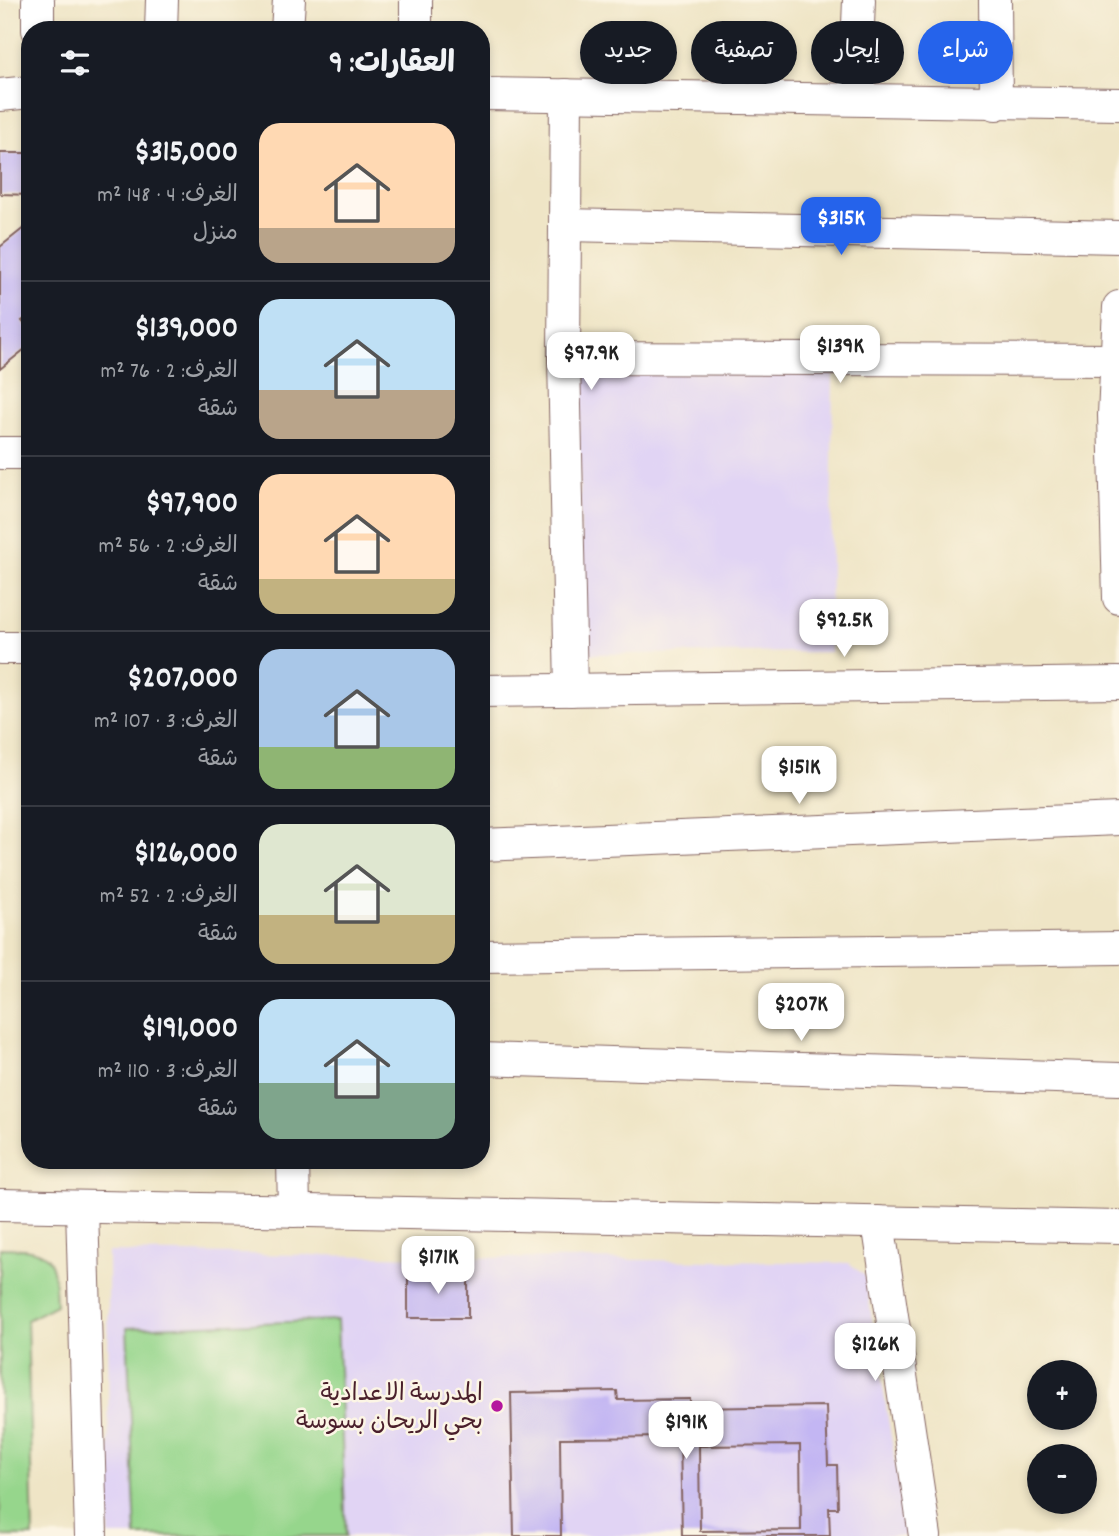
<!DOCTYPE html>
<html lang="ar">
<meta charset="utf-8">
<style>
body{margin:0;font-family:Dekko,"Playpen Sans Arabic",sans-serif;background:#242831;color:#f1f3f6;direction:rtl;height:100vh;display:flex;flex-direction:column;font-size:26px;white-space:nowrap}
*{box-sizing:border-box;margin:0}
p{font-size:23px;color:#9ea1a6}
.icon{flex:none;width:38px;height:38px;fill:none;stroke:currentColor;stroke-width:2;stroke-linecap:round;stroke-linejoin:round}
.map{position:relative;flex:1;overflow:hidden;direction:ltr}
.drawer{position:absolute;left:21px;top:21px;width:469px;height:1148px;display:flex;flex-direction:column;background:#171b24;border-radius:28px;box-shadow:0 4px 10px #0003;direction:rtl}
.drawer>*{flex:none}
.guide{position:absolute;left:511px;top:21px;width:502px;height:63px;direction:rtl;display:flex;gap:14px}
.controls{position:absolute;left:1027px;top:1360px;display:grid;gap:14px}
.controls a{display:grid;place-items:center;width:70px;height:70px;border-radius:50%;background:#171b24;box-shadow:0 4px 10px #0003;font-size:35px}
.price{position:absolute;translate:-50% -60px;padding:0 16px;border-radius:14px;background:#fff;color:#222;font-size:23px;line-height:46px;filter:drop-shadow(0 2px 4px #0008)}
.price::after{content:'';position:absolute;left:50%;top:42px;width:21px;height:16px;margin-left:-10px;background:inherit;clip-path:polygon(0 0,100% 0,50% 100%)}
.price.current{background:#2563eb;color:#fff}
ul{padding:0;list-style:none}
li{display:flex;align-items:center;gap:21px;height:175px;padding:0 35px}
li+li{border-top:2px solid #363941}
li span{display:grid;place-items:center;flex:none;width:196px;height:140px;border-radius:21px;color:#555}
li>.icon{margin-inline-start:auto}
span .icon{width:84px;height:84px;fill:#fffc;stroke-width:1}
li b{font-size:30px}
h2{display:flex;justify-content:space-between;align-items:center;height:84px;padding:0 35px;font-size:30px}
.pill{padding:0 24px;border-radius:32px;background:#171b24;box-shadow:0 4px 10px #0003;font-size:24px;line-height:63px}
.pill.current{background:#2563eb;color:#fff}
.map>svg:first-child{display:block}
.built{fill:#e1d4f4}
.green{fill:#96d68c;stroke:#707a5c;stroke-width:2}
.building{fill:#c3b6f3;fill-rule:evenodd}
.lines{fill:none;stroke-linecap:round;stroke-linejoin:round}
.minor-casing{stroke:#846461;stroke-width:34}
.minor{stroke:#fff;stroke-width:32}
.poi-dot{fill:#b5179e;stroke:#fcf5e5;stroke-width:2.5}
.labels{text-anchor:middle;stroke-width:5;stroke-linejoin:round;paint-order:stroke}
.poi-label{font-size:24px;fill:#4a1f2b;stroke:#fcf5e5;text-anchor:end}
</style>
<div class="map">
<svg width="1119" height="1536" viewBox="0 0 1119 1536">
<rect width="100%" height="100%" fill="#fcf5e5"/>
<filter id="ink" filterUnits="userSpaceOnUse"><feTurbulence type="fractalNoise" baseFrequency=".0143" numOctaves="2"/><feDisplacementMap in="SourceGraphic" scale="14" xChannelSelector="R" yChannelSelector="G"/><feConvolveMatrix kernelMatrix="1 2 1 2 8 2 1 2 1" color-interpolation-filters="sRGB"/></filter>
<filter id="wash" filterUnits="userSpaceOnUse"><feTurbulence type="fractalNoise" baseFrequency=".00686" numOctaves="4" result="noise"/><feDisplacementMap in="SourceGraphic" scale="28" xChannelSelector="R" yChannelSelector="G"/><feGaussianBlur stdDeviation="1.57" result="paint"/><feColorMatrix in="noise" values="0 0 0 0 0 0 0 0 0 0 0 0 0 0 0 0 0 1.4 0 .05"/><feComposite in="paint" operator="in"/></filter>
<g filter="url(#wash)">
<rect width="100%" height="100%" fill="#efe5c6"/>
<!-- built -->
<g class="built">
<polygon points="833,369 830,652 583,654 578,393 584,374"/>
<polygon points="108,1252 849,1263 865,1276 907,1536 109,1536"/>
</g>
<!-- green -->
<g class="green">
<path d="M0,1248C53,1249 54,1254 56,1305L27,1320L33,1536H0Z"/>
<polygon points="337,1320 346,1536 136,1536 127,1328"/>
</g>
<g id="blocks">
<!-- building -->
<g class="building">
<polygon points="0,153 30,153 30,195 0,194"/>
<polygon points="30,223 30,315 22,321 30,331 30,345 0,369 0,247"/>
<rect x="408" y="1274" width="60" height="44"/>
<path d="M617,1391L618,1400L690,1399V1408L826,1406L828,1465H837L838,1508H829L830,1536H682L680,1437L560,1438L561,1536H514L511,1393ZM800,1445L801,1530L700,1531L699,1446Z"/>
</g>
</g>
</g>
<g filter="url(#ink)">
<use href="#blocks" fill-opacity="0" stroke="#846461" stroke-width="2"/>
<g class="lines">
<defs>
<g id="minor">
<polyline points="995,0 996,104"/>
<polyline points="38,30 38,0"/>
<polyline points="161,30 162,0"/>
<polyline points="287,30 289,0"/>
<polyline points="416,30 416,0"/>
<polyline points="481,94 1119,104"/>
<polyline points="0,95 30,92"/>
<polyline points="566,95 564,358 571,690"/>
<polyline points="855,99 859,0"/>
<polyline points="565,225 1119,237"/>
<polyline points="1119,307 1114,415 1119,598"/>
<polyline points="564,358 1117,360"/>
<polyline points="0,453 30,453"/>
<polyline points="0,648 30,648"/>
<polyline points="481,691 1119,683"/>
<polyline points="481,845 1119,819"/>
<polyline points="481,956 1119,948"/>
<polyline points="481,1059 1119,1079"/>
<polyline points="293,1160 294,1211"/>
<polyline points="0,1205 1119,1227"/>
<polyline points="82,1207 91,1536"/>
<polyline points="878,1222 925,1536"/>
</g>
</defs>
<!-- minor casing -->
<use href="#minor" class="minor-casing"/>
<!-- minor -->
<use href="#minor" class="minor"/>
</g>
</g>
<!-- markers -->
<circle class="poi-dot" cx="497" cy="1406" r="7"/>
<g class="labels">
<!-- poi labels -->
<g class="poi-label">
<text x="483" y="1400">المدرسة الاعدادية<tspan x="483" dy="28">بحي الريحان بسوسة</tspan></text>
</g>
</g>
</svg>
<div class="controls">
<a>+</a>
<a>−</a>
</div>
<b class="price current" style="left:841px;top:257px">$315K</b>
<b class="price" style="left:840px;top:385px">$139K</b>
<b class="price" style="left:591px;top:392px">$97.9K</b>
<b class="price" style="left:844px;top:659px">$92.5K</b>
<b class="price" style="left:799px;top:806px">$151K</b>
<b class="price" style="left:801px;top:1043px">$207K</b>
<b class="price" style="left:438px;top:1296px">$171K</b>
<b class="price" style="left:875px;top:1383px">$126K</b>
<b class="price" style="left:686px;top:1461px">$191K</b>
<div class="guide">
<a class="pill current">شراء</a>
<a class="pill">إيجار</a>
<a class="pill">تصفية</a>
<a class="pill">جديد</a>
</div>
<section class="drawer">
<h2>العقارات: 9<svg class="icon" aria-label="filters" viewBox="0 0 24 24"><path d="M4 7h16M4 17h16"/><circle cx="9" cy="7" r="2"/><circle cx="15" cy="17" r="2"/></svg></h2>
<ul>
<li><span style="background:linear-gradient(#ffd9b3 75%,#b9a48a 0)"><svg class="icon" aria-label="home" viewBox="0 0 24 24"><path d="M3 11l9-7 9 7M6 9v11h12V9"/></svg></span><div><b>$315,000</b><p>الغرف: 4 · 148 m²</p><p>منزل</p></div></li>
<li><span style="background:linear-gradient(#bfe0f5 65%,#b9a48a 0)"><svg class="icon" aria-label="home" viewBox="0 0 24 24"><path d="M3 11l9-7 9 7M6 9v11h12V9"/></svg></span><div><b>$139,000</b><p>الغرف: 2 · 76 m²</p><p>شقة</p></div></li>
<li><span style="background:linear-gradient(#ffd9b3 75%,#c2b280 0)"><svg class="icon" aria-label="home" viewBox="0 0 24 24"><path d="M3 11l9-7 9 7M6 9v11h12V9"/></svg></span><div><b>$97,900</b><p>الغرف: 2 · 56 m²</p><p>شقة</p></div></li>
<li><span style="background:linear-gradient(#a9c7e8 70%,#8fb573 0)"><svg class="icon" aria-label="home" viewBox="0 0 24 24"><path d="M3 11l9-7 9 7M6 9v11h12V9"/></svg></span><div><b>$207,000</b><p>الغرف: 3 · 107 m²</p><p>شقة</p></div></li>
<li><span style="background:linear-gradient(#dfe7d0 65%,#c2b280 0)"><svg class="icon" aria-label="home" viewBox="0 0 24 24"><path d="M3 11l9-7 9 7M6 9v11h12V9"/></svg></span><div><b>$126,000</b><p>الغرف: 2 · 52 m²</p><p>شقة</p></div></li>
<li><span style="background:linear-gradient(#bfe0f5 60%,#7fa58c 0)"><svg class="icon" aria-label="home" viewBox="0 0 24 24"><path d="M3 11l9-7 9 7M6 9v11h12V9"/></svg></span><div><b>$191,000</b><p>الغرف: 3 · 110 m²</p><p>شقة</p></div></li>
</ul>
</section>
</div>
